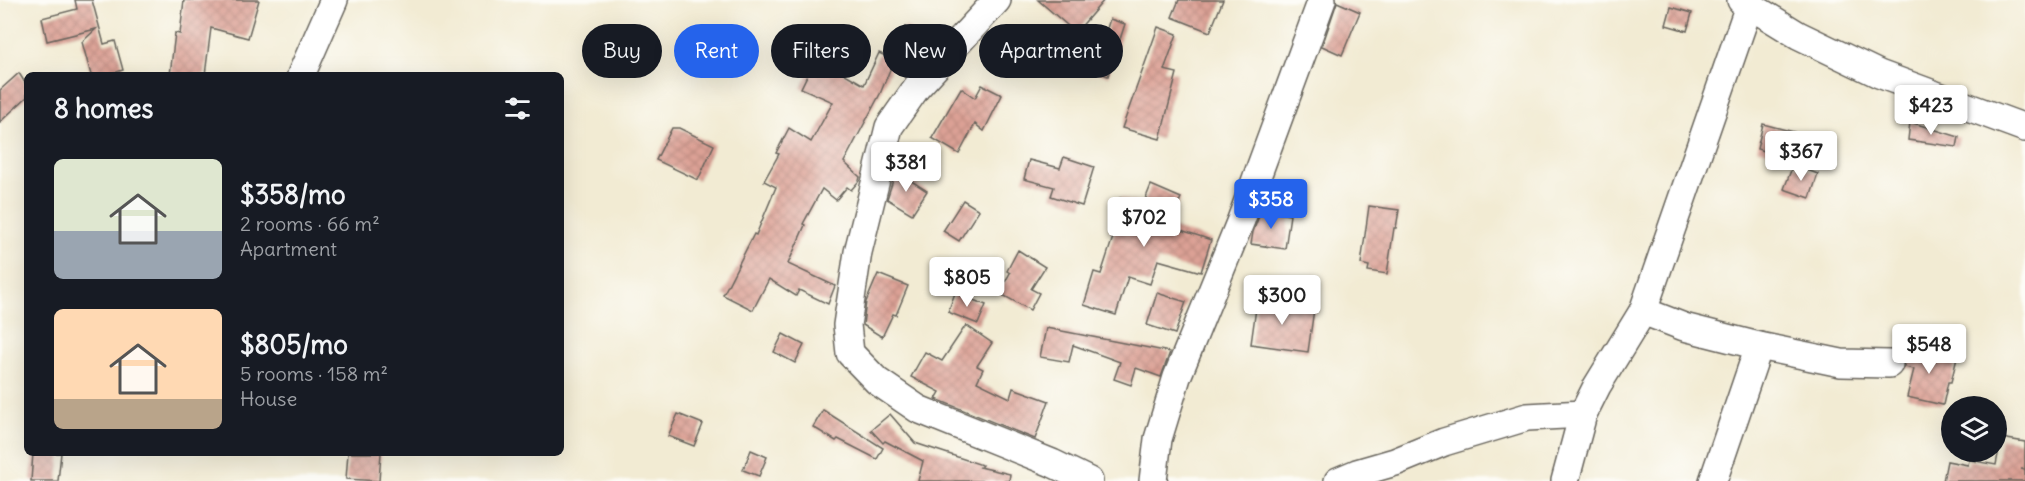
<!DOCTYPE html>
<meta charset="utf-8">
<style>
body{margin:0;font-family:Delius,sans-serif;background:#20242c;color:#f1f3f6;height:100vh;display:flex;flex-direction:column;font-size:22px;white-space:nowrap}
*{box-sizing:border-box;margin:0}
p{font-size:20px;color:#9ea1a6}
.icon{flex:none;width:33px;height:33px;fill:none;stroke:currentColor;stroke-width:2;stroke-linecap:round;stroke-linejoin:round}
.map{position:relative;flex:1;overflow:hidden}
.drawer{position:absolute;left:24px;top:72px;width:540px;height:384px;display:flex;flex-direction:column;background:#171b24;border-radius:9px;box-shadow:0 6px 24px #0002}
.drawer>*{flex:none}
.guide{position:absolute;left:582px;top:24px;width:570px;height:54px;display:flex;gap:12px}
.fabs{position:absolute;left:1941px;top:396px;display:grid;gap:12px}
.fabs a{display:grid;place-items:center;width:66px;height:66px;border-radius:50%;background:#171b24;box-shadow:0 6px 24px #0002;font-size:30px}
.price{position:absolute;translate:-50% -51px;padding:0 14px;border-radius:6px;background:#fff;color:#222;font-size:20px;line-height:39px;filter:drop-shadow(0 2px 3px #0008)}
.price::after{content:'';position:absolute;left:50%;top:36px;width:18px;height:14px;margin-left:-9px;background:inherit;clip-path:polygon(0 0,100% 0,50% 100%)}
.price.current{background:#2563eb;color:#fff}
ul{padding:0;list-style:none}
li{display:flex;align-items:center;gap:18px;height:150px;padding:0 30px}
li span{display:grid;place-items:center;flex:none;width:168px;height:120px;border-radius:9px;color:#555}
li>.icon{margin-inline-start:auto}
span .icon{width:72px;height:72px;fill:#fffc;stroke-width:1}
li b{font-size:26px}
h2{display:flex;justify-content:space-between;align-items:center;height:72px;padding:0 30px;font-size:26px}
.chip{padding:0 21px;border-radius:27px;background:#171b24;box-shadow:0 6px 24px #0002;font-size:21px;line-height:54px}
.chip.current{background:#2563eb;color:#fff}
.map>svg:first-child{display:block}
.building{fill:url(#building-cross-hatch)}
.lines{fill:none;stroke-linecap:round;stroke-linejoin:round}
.minor-casing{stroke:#67645c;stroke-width:30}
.minor{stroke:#fff;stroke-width:27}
</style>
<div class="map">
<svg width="2025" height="481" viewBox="0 0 2025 481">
<defs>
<pattern id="building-cross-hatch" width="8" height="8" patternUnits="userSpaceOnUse" patternTransform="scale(1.5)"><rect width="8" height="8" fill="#dca195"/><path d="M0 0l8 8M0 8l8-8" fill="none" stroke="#bc8a80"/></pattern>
</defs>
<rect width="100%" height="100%" fill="#fdfcf7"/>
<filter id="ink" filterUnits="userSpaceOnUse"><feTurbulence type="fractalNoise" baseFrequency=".0167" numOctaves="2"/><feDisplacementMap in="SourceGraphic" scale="12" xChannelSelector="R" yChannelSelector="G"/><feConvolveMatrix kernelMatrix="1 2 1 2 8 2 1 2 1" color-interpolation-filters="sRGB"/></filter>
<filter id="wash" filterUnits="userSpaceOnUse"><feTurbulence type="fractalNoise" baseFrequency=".008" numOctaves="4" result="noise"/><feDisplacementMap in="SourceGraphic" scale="24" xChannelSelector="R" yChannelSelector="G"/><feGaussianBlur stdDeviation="1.35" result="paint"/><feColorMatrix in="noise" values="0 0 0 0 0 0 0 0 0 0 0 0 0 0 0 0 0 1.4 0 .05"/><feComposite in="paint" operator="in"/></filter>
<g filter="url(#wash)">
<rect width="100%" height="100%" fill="#f2ebd3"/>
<g id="blocks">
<!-- building -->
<g class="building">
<polygon points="75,0 92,0 104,44 115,41 123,70 107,75 91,75 82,42 96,29 47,41 42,18 77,9"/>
<polygon points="184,0 259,0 248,38 211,28 205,75 170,75 175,33 180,34"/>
<polygon points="1038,0 1104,0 1079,29 1077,28 1074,31"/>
<polygon points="1179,0 1223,0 1210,32 1172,17"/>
<polygon points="1337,2 1360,12 1342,55 1322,46"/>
<polygon points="1671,7 1692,13 1687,31 1666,25"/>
<polygon points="1110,19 1125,24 1108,76 1093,71"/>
<polygon points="905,27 933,43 921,59 895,45"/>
<polygon points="1158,27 1177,34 1164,70 1177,73 1160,139 1122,128"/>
<polygon points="823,30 839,36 831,58 815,51"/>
<polygon points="879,53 894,60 880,94 844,162 860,177 859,181 851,190 847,187 836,200 822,189 803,224 805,225 788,264 835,286 828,304 799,290 796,296 769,279 753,310 723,295 754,234 756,235 776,187 764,181 779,154 776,153 789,128 811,142 833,102 801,88 816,57 864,85"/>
<polygon points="19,73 27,86 27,97 0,122 0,90"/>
<polygon points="982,85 1002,95 984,131 975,124 959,154 932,138 961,88 975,98"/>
<polygon points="1910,122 1959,137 1957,147 1908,140"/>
<polygon points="1763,124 1794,132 1787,157 1757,149"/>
<polygon points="672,128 679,128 714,145 698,180 656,160"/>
<polygon points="1064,157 1094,167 1082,206 1051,196 1054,187 1024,179 1029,160 1060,168"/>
<polygon points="1793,165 1818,174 1810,198 1784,189"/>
<polygon points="896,171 927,191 912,214 887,199"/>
<polygon points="1151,185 1181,198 1169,224 1172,226 1172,227 1211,240 1201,272 1158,260 1150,284 1128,277 1116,315 1084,305 1094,272 1101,274 1115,231 1110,230 1120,198 1143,205"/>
<polygon points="963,200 979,210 959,241 943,231"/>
<polygon points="1369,206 1399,210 1396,228 1394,228 1387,274 1368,271 1369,266 1361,264"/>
<polygon points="1261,211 1290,215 1285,249 1251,244 1253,232"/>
<polygon points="1018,250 1045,267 1031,289 1039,293 1030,310 999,293 1010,273 1007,271"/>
<polygon points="878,274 908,286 896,315 893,314 882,337 863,325 866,302"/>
<polygon points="955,293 986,305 978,324 948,312"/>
<polygon points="1157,293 1186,302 1175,334 1147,325"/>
<polygon points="1257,301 1314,309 1308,352 1251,344"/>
<polygon points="966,325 992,343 977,366 983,369 977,382 1010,398 1013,388 1049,401 1035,439 936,399 940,392 911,377 925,352 942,361"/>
<polygon points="1046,328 1067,332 1170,352 1161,377 1136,368 1131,385 1114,379 1120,362 1073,345 1069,362 1040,357"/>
<polygon points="783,334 804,345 795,363 774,352"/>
<polygon points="1907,347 1957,358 1951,382 1948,382 1943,405 1907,397 1914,369 1904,367"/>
<polygon points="823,410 883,448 877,459 838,439 836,441 813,427"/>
<polygon points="678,414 703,424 694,446 668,436"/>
<polygon points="890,414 915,443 982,465 980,467 1010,474 1009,481 918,481 923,461 885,441 883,443 871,430"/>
<polygon points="2001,438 2025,442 2025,469 2021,469 2025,470 2025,481 1943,481 1947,461 1968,465 1969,460 1996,465"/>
<polygon points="751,450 767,457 759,476 743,470"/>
<polygon points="33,453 61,453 58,481 31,481"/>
<polygon points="348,453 381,453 379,481 346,479"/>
</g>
</g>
</g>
<g filter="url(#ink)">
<use href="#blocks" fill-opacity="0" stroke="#67645c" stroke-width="1.5"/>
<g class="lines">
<defs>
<g id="minor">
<polyline points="997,0 917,87 889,127 858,252 847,325 850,353 877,381 918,409 1052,463 1089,481"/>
<polyline points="1741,0 1798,35 1879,74 2025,128"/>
<polyline points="301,75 334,0"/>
<polyline points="1643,311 1684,327 1759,346 1713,481"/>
<polyline points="1759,346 1841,363 1889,364"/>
<polyline points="1153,481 1158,439 1177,377 1241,220 1322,0"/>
<polyline points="1338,481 1357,473 1395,462 1444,442 1527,417 1583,414"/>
<polyline points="1565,481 1583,414 1597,386 1643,311 1751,0"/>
</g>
</defs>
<!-- minor casing -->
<use href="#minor" class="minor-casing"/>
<!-- minor -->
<use href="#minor" class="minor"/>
</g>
</g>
</svg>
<div class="fabs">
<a><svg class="icon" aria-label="layers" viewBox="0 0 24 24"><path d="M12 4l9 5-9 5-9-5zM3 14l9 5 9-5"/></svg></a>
</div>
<b class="price" style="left:1931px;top:136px">$423</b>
<b class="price" style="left:1801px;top:182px">$367</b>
<b class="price" style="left:906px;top:193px">$381</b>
<b class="price current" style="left:1271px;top:230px">$358</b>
<b class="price" style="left:1144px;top:248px">$702</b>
<b class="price" style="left:967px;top:308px">$805</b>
<b class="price" style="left:1282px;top:326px">$300</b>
<b class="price" style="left:1929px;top:375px">$548</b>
<div class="guide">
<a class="chip">Buy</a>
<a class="chip current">Rent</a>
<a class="chip">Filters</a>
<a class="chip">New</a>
<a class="chip">Apartment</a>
</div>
<section class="drawer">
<h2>8 homes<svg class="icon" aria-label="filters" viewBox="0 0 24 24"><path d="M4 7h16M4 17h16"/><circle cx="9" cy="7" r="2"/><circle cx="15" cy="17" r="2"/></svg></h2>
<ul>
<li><span style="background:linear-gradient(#dfe7d0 60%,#9aa5b1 0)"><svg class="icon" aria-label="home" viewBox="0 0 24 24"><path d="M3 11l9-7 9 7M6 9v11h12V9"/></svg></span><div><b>$358/mo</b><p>2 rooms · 66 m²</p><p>Apartment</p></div></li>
<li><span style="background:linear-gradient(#ffd9b3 75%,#b9a48a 0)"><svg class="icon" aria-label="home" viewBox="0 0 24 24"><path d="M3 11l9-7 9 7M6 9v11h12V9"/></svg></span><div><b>$805/mo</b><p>5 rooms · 158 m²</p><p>House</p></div></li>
</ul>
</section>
</div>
